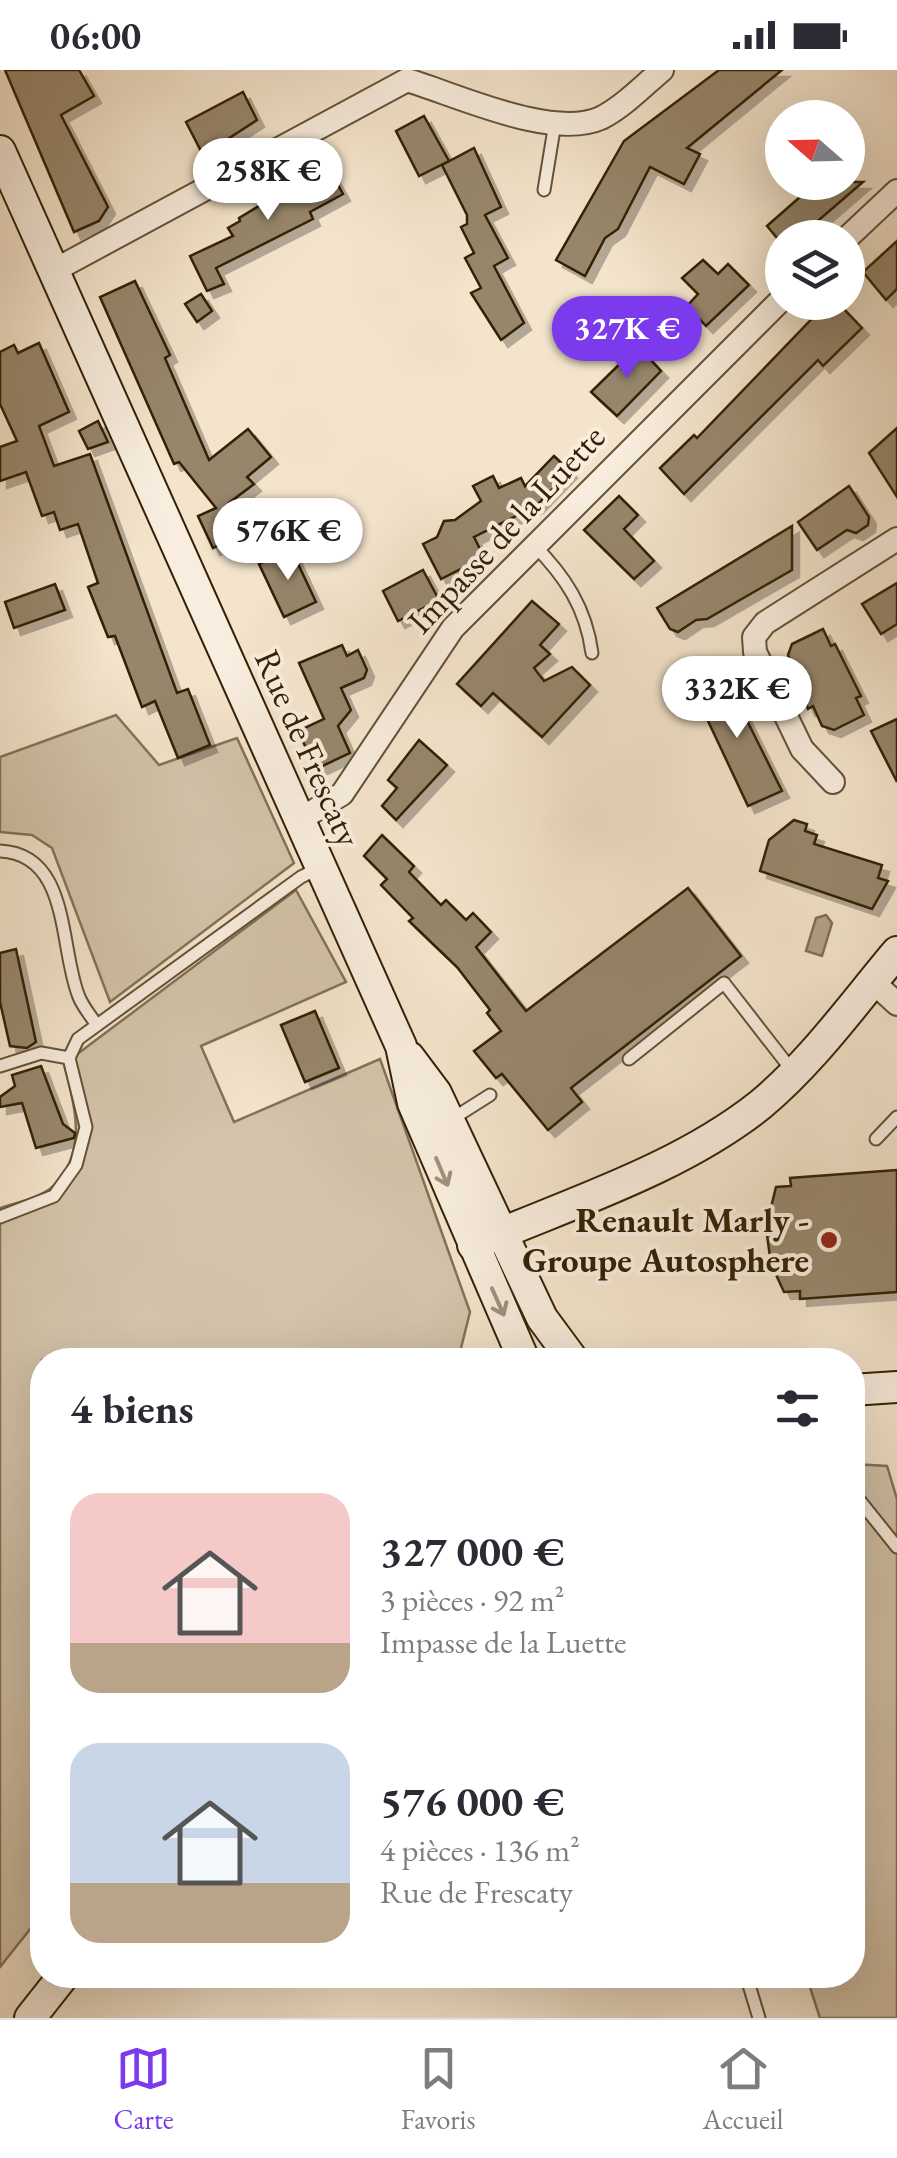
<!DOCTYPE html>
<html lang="fr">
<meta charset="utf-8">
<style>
body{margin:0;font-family:"EB Garamond",serif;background:#f2f2f3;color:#2b2b33;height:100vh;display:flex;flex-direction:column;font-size:38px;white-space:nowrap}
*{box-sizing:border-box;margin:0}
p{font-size:32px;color:#7c7c81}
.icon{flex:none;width:55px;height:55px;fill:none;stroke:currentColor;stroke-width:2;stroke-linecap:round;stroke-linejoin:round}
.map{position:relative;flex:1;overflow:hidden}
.side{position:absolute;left:30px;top:1278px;width:835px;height:640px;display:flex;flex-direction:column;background:#fff;border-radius:40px;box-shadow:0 10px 40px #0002}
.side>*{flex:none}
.needle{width:65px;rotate:290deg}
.controls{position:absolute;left:765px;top:30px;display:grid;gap:20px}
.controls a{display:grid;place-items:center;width:100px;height:100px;border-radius:50%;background:#fff;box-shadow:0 10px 40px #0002;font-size:50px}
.price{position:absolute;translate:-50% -85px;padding:0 22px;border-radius:35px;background:#fff;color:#222;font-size:32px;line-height:65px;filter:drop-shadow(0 2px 5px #0008)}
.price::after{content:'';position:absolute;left:50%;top:60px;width:30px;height:22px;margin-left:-15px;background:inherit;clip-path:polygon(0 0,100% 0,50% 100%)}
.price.active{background:#7c3aed;color:#fff}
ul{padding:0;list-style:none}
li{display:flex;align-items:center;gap:30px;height:250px;padding:0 40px}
li span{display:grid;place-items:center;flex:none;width:280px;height:200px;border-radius:30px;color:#555}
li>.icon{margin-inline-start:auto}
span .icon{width:120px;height:120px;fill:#fffc;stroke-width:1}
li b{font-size:42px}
h2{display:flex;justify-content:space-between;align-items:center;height:120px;padding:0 40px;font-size:42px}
.status{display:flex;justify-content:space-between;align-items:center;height:70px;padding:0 50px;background:#fff;direction:ltr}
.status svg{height:28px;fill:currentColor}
.tabs{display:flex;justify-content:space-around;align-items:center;height:140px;border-top:2px solid #e1e1e2;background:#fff;font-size:28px;color:#7c7c81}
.tabs a{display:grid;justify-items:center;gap:5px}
.tabs .active{color:#7c3aed}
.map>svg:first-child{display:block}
.green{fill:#d3c3aa;stroke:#837257;stroke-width:2.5}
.water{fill:#b2a288;stroke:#7f6e53;stroke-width:2.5}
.building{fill:#97866c;stroke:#332104;stroke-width:2.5;filter:url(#shadow)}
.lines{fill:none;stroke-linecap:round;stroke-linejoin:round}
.lane-casing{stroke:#635236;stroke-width:15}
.street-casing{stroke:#635236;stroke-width:26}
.secondary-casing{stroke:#332104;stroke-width:34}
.lane{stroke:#f8edde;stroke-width:11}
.street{stroke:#f8edde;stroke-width:22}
.secondary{stroke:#f8edde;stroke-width:30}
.oneway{stroke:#9f917c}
.poi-dot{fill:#8f2418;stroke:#f8edde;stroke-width:4}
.labels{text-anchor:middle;stroke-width:8;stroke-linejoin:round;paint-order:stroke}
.street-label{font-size:35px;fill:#332104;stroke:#f8edde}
.poi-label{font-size:35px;font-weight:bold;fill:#332104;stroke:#f8edde;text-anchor:end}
</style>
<div class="status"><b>06:00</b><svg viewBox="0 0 49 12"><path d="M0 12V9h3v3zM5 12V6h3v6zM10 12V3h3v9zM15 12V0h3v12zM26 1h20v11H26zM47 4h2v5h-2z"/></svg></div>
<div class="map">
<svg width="897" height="1948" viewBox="0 0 897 1948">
<defs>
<filter id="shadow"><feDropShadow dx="7" dy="7" stdDeviation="0" flood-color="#0004"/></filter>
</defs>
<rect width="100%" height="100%" fill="#f4e4cc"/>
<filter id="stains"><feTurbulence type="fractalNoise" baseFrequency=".002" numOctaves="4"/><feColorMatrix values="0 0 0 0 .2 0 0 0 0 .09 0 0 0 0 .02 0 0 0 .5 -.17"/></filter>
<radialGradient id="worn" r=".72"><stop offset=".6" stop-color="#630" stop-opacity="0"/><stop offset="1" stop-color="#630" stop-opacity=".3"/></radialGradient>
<!-- green -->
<g class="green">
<polygon points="116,645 159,695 237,668 294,793 110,932 52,778 32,765 0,762 0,687"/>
<path d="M296,820L346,912L201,976L234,1052L380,989L470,1242L458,1290H42V1844L0,1897V1138C15,1133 39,1128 51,1118C89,1083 75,1038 64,994Z"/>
<polygon points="853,1394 887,1396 897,1429 897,1948 820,1948 806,1905 852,1905"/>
</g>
<!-- water -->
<polygon class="water" points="826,845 832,853 822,886 806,881 816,848"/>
<!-- building -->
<g class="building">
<polygon points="5,0 79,0 94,26 61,45 108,137 99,151 74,162"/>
<polygon points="719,0 782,0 687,78 700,84 684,114 650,97 618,159 605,168 585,206 556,190 624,71"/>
<polygon points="243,22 257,50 203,85 186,52"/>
<polygon points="424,46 449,91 419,106 396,61"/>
<polygon points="474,78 501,137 485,145 508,188 494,196 524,253 501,270 471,223 481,218 465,188 474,183 461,157 467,154 467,145 442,95"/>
<polygon points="327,95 343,124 310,142 313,149 216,198 224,214 207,221 190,186 233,166 228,158 240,151 239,148"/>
<polygon points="817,112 863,112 798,168 777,168 767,156"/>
<polygon points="897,171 897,219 886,230 863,202"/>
<polygon points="703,190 718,204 728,194 749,215 706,256 687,236 698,224 682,208"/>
<polygon points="135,211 170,285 165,288 209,390 248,359 271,387 247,407 254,414 229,433 243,463 213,478 198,446 216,438 179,392 174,394 100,227"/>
<polygon points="201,224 212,241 197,252 185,234"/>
<polygon points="828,232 837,232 862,258 823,296 818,290 684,424 660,398 694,365 697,368"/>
<polygon points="39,273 69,342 39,356 54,396 90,384 177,623 188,619 210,675 178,688 155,631 142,637 115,566 108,567 88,517 98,513 78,454 60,460 54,442 42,446 26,402 0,411 0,377 17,371 0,334 0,282 14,275 18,283"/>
<polygon points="638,276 661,301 617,346 591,322"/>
<polygon points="98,351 108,372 88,379 79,361"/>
<polygon points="897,358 897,427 869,383"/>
<polygon points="554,386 570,401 536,436 474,467 484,487 441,509 423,474 437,467 444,451 455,450 481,431 473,416 493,406 499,418 521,408 525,416"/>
<polygon points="849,416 869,447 868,455 856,463 847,460 817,480 798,452"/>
<polygon points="619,426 638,445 624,459 654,491 634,509 584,460"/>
<polygon points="792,456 792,500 707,549 696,550 678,562 670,559 657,538"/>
<polygon points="291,479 316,532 284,547 259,494"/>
<polygon points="423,500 439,530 398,551 383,521"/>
<polygon points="897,513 897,554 881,564 862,534"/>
<polygon points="55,514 65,540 14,558 5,532"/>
<polygon points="532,531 559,554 540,575 550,584 534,598 544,611 572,597 590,615 542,667 493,623 481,636 457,614"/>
<polygon points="823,559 831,576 835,574 861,626 856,628 864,645 834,660 822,656 813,636 808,639 788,585 792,574"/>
<polygon points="342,575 347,586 358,580 367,600 364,608 341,618 351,640 338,656 350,683 316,699 298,661 324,649 299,593"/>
<polygon points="724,604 782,721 748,736 693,619"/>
<polygon points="897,649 897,712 871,661"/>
<polygon points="419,670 447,695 396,750 382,736 397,718 388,710"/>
<polygon points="794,750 807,754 805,761 817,765 814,774 882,795 878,808 888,811 872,839 760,801 769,770"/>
<polygon points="382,765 414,796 409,802 441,835 446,830 466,850 473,843 491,862 476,877 526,941 688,818 741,886 571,1018 582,1032 548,1060 502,1004 496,1008 474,981 501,961 487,943 490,940 457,897 409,851 413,848 381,815 387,809 364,786"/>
<polygon points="16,879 36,972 27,978 10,976 0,932 0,883"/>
<polygon points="315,941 339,998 305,1012 281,955"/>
<polygon points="41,996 63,1054 75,1063 74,1068 36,1078 22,1033 0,1037 0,1027 15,1016 12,1005"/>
<polygon points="897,1100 897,1222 800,1229 800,1221 784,1222 771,1194 766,1158 776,1117 791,1116 790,1108"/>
</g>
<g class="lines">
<defs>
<g id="lane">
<polyline points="544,120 555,53"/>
<path d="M533,474C565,506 586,538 592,583"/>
<path d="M0,781C71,784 59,879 79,927C83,937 91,946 96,954"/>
<polyline points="629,989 724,913 794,1003"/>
<polyline points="0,996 41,983 69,988"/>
<polyline points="452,1049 490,1025"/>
<polyline points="876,1069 897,1047"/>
<polyline points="0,1147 54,1126 76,1095 86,1057 69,988 78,969 301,807 321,797"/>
<polyline points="852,1421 897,1477"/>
<polyline points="746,1905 759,1948"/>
</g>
<g id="street">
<polyline points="847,168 897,121"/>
<path d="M53,201L407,10C457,25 552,70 601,48C623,37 643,16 662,0"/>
<polyline points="833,712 802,679 755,582 754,567 765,553 897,469"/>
<polyline points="299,750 342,724 453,558 782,229"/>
<polyline points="872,911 897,934"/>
</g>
<g id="secondary">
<polyline points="0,81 401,976 413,1033 524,1290"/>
<polyline points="409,987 436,1023 542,1248 573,1290"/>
<path d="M473,1175C568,1134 678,1100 760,1035C812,992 854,933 897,882"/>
<polyline points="852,1320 897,1317"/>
<polyline points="30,1948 64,1905"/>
</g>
</defs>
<!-- lane casing -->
<use href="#lane" class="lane-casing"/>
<!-- street casing -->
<use href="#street" class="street-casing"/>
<!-- secondary casing -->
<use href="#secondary" class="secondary-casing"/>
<!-- lane -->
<use href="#lane" class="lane"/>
<!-- street -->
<use href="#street" class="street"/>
<!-- secondary -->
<use href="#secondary" class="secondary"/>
</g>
<!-- one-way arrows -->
<defs><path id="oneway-shaft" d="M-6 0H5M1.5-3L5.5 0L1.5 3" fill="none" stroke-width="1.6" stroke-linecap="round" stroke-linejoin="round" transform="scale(2.5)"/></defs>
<g class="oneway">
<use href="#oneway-shaft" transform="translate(442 1102) rotate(67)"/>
<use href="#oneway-shaft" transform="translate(498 1232) rotate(66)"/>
</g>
<!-- markers -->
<circle class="poi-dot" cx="829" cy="1170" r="10"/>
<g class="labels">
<!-- street labels -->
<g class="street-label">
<text transform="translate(506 459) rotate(-47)" y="12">Impasse de la Luette</text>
<text transform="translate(308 678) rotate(66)" y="12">Rue de Frescaty</text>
</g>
<!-- poi labels -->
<g class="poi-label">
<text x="809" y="1162">Renault Marly -<tspan x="809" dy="40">Groupe Autosphere</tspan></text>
</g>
</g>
<rect width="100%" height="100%" filter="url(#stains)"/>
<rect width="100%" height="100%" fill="url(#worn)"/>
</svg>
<div class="controls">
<a><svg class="needle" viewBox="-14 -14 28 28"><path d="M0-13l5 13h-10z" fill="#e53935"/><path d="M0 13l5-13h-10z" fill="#7c7c81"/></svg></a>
<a><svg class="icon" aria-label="layers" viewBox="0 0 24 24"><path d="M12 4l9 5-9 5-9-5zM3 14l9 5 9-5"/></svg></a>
</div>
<b class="price" style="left:268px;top:153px">258K €</b>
<b class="price active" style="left:627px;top:311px">327K €</b>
<b class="price" style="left:288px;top:513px">576K €</b>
<b class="price" style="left:737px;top:671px">332K €</b>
<section class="side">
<h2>4 biens<svg class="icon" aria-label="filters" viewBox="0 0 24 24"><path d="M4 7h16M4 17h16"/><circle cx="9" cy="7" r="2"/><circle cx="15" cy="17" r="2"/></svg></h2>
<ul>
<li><span style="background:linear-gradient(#f6c9c9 75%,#b9a48a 0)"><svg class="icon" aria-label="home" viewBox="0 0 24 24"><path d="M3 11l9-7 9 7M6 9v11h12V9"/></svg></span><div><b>327 000 €</b><p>3 pièces · 92 m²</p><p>Impasse de la Luette</p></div></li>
<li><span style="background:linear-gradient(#c9d6e8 70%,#b9a48a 0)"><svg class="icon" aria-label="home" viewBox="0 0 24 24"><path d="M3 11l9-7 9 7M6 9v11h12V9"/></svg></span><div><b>576 000 €</b><p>4 pièces · 136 m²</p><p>Rue de Frescaty</p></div></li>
</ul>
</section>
</div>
<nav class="tabs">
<a class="active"><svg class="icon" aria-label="map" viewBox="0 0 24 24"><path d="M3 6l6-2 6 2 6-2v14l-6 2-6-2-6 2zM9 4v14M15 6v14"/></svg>Carte</a>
<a><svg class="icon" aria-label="saved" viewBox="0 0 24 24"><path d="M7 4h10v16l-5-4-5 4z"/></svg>Favoris</a>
<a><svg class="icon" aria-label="home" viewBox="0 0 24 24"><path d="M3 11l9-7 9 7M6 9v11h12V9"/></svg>Accueil</a>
</nav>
